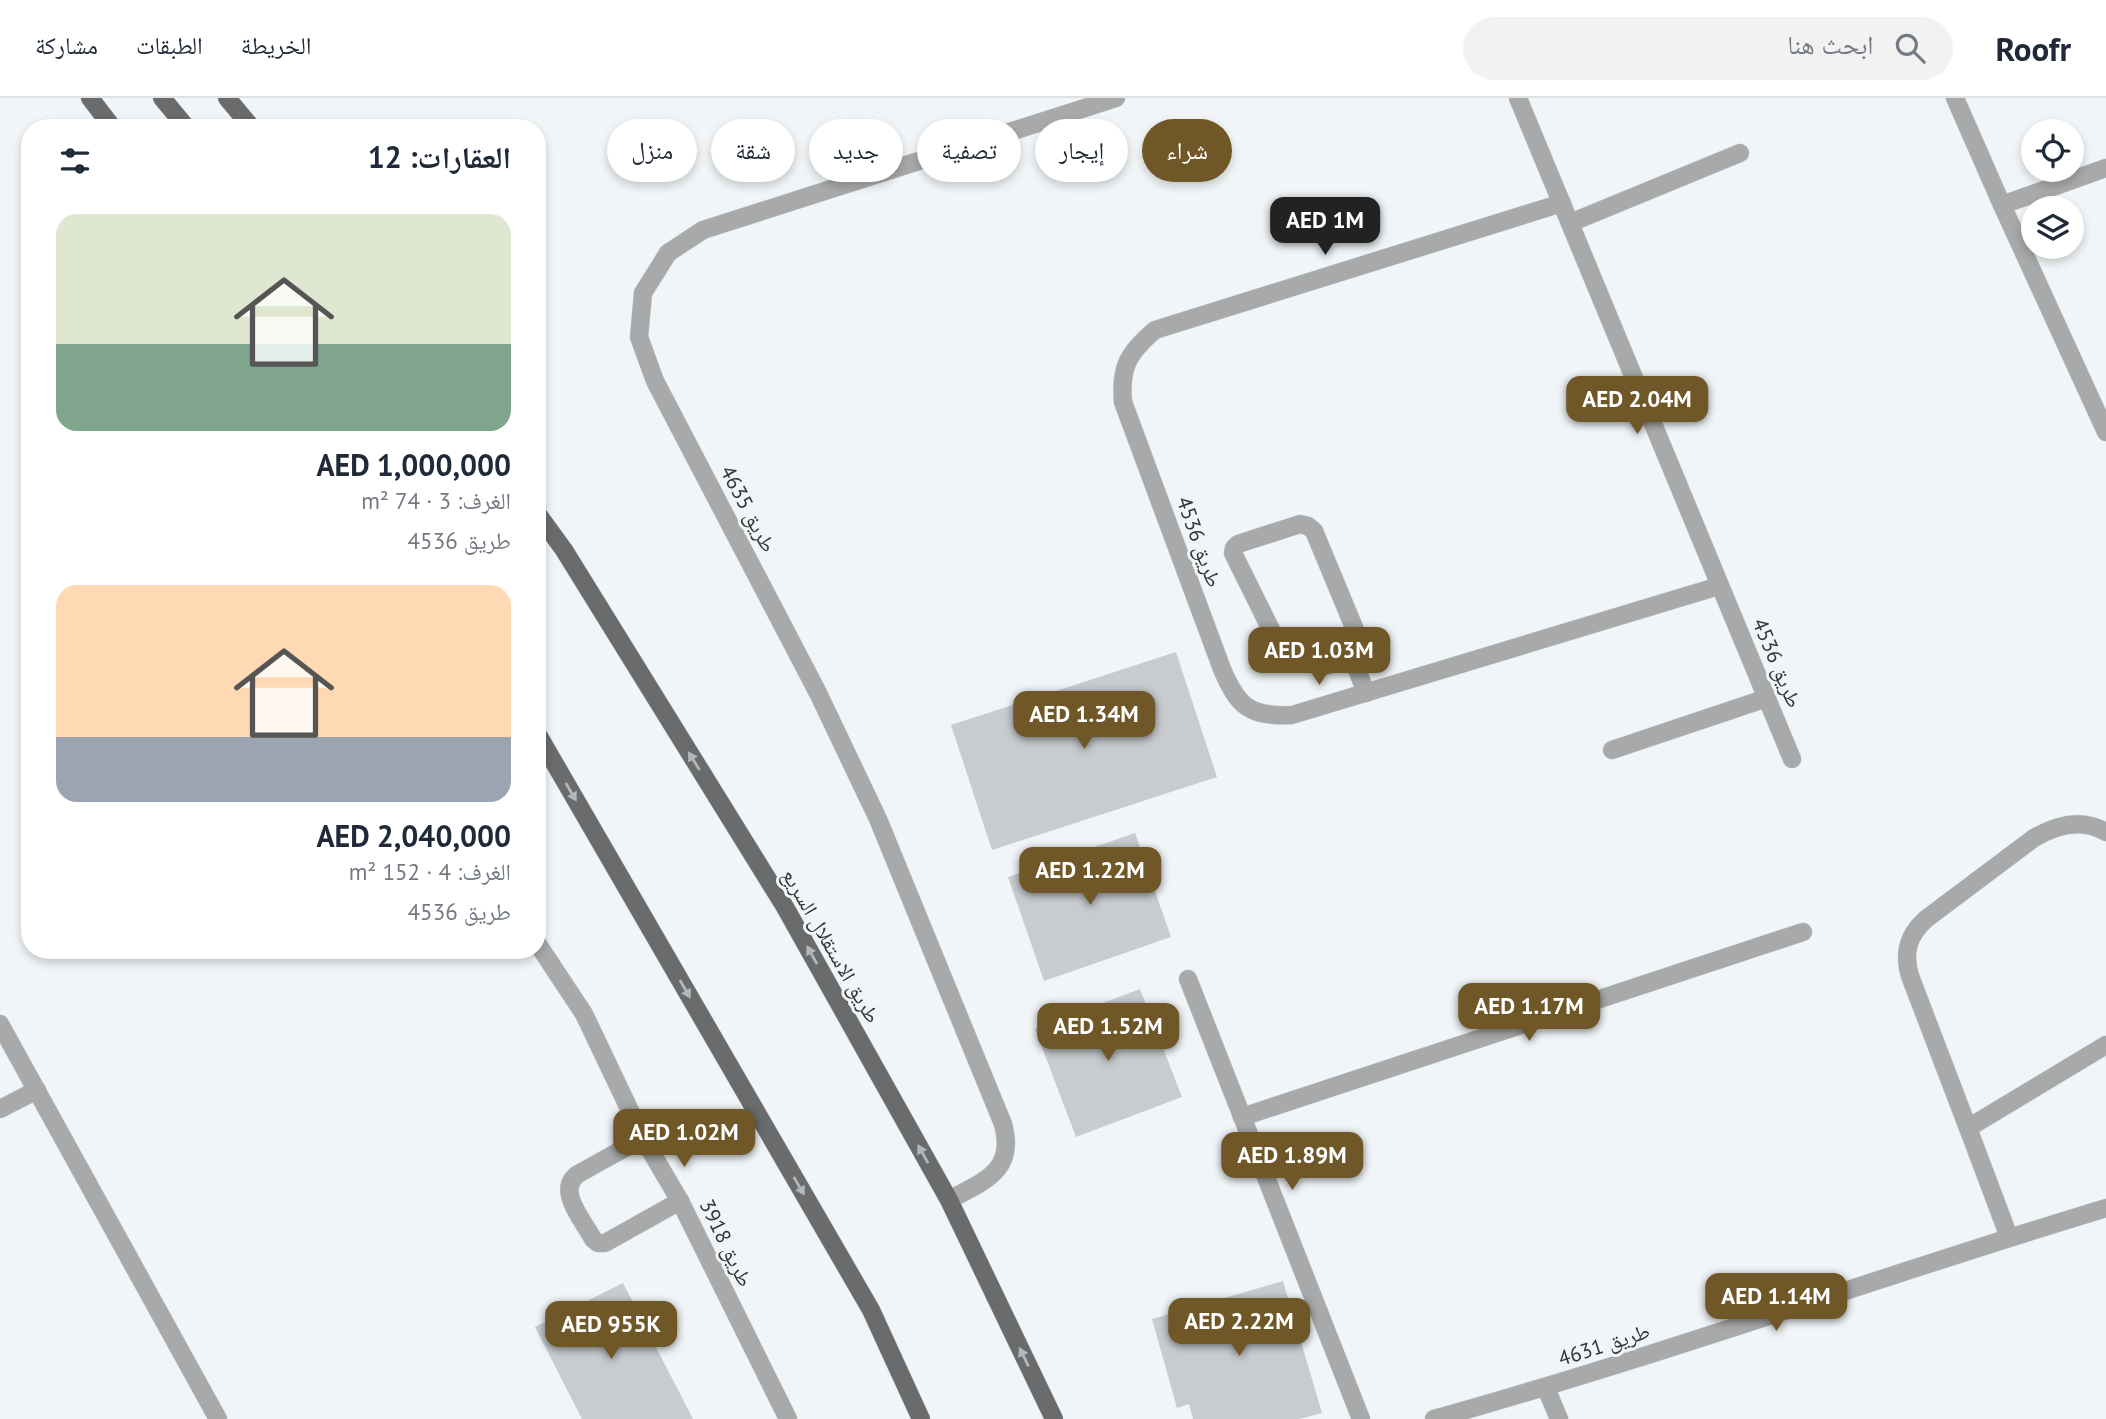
<!DOCTYPE html>
<html lang="ar">
<meta charset="utf-8">
<style>
body{margin:0;font-family:"PT Sans","Noto Naskh Arabic",sans-serif;background:#f2f2f3;color:#1f2937;direction:rtl;height:100vh;display:flex;flex-direction:column;font-size:26px;white-space:nowrap}
*{box-sizing:border-box;margin:0}
p{font-size:23px;color:#747a83}
.icon{flex:none;width:38px;height:38px;fill:none;stroke:currentColor;stroke-width:2;stroke-linecap:round;stroke-linejoin:round}
.map{position:relative;flex:1;overflow:hidden;direction:ltr}
.side{position:absolute;left:21px;top:21px;width:525px;height:840px;display:flex;flex-direction:column;background:#fff;border-radius:28px;box-shadow:0 4px 10px #0003;direction:rtl}
.side>*{flex:none}
.guide{position:absolute;left:567px;top:21px;width:665px;height:63px;direction:rtl;display:flex;gap:14px}
.buttons{position:absolute;left:2021px;top:21px;display:grid;gap:14px}
.buttons a{display:grid;place-items:center;width:63px;height:63px;border-radius:50%;background:#fff;box-shadow:0 4px 10px #0003;font-size:35px}
.price{position:absolute;translate:-50% -60px;padding:0 16px;border-radius:14px;background:#6f5728;color:#fff;font-size:23px;line-height:46px;filter:drop-shadow(0 2px 4px #0008)}
.price::after{content:'';position:absolute;left:50%;top:42px;width:21px;height:16px;margin-left:-10px;background:inherit;clip-path:polygon(0 0,100% 0,50% 100%)}
.price.current{background:#222;color:#fff}
ul{padding:0;list-style:none}
li{display:grid;align-content:center;gap:14px;height:371px;padding:0 35px}
li span{display:grid;place-items:center;height:217px;border-radius:21px;color:#555}
li>.icon{margin-inline-start:auto}
span .icon{width:126px;height:126px;fill:#fffc;stroke-width:1}
li b{font-size:30px}
h2{display:flex;justify-content:space-between;align-items:center;height:84px;padding:0 35px;font-size:30px}
.pill{padding:0 24px;border-radius:32px;background:#fff;box-shadow:0 4px 10px #0003;font-size:24px;line-height:63px}
.pill.current{background:#6f5728;color:#fff}
header{display:flex;align-items:center;gap:42px;box-sizing:border-box;height:98px;padding:0 35px;background:#fff;border-bottom:2px solid #e0e1e3}
header strong{font-size:33px}
nav{display:flex;gap:38px;margin-inline-start:auto;font-size:24px}
.search{width:490px;height:63px;background:#f2f2f3;display:flex;align-items:center;gap:18px;box-sizing:border-box;padding:0 24px;border-radius:38px;color:#747a83;font-size:26px}
.map>svg:first-child{display:block}
.building{fill:#c8ccce}
.lines{fill:none;stroke-linecap:round;stroke-linejoin:round}
.service-casing{stroke:#cfd3d4;stroke-width:19}
.minor-casing{stroke:#cfd3d4;stroke-width:19}
.primary-casing{stroke:#cfd3d4;stroke-width:19}
.service{stroke:#a8a9aa;stroke-width:18}
.minor{stroke:#a8a9aa;stroke-width:18}
.primary{stroke:#696b6d;stroke-width:18}
.oneway{fill:#b4b7b9}
.labels{text-anchor:middle;stroke-width:6;stroke-linejoin:round;paint-order:stroke}
.street-label{font-size:21px;fill:#343636;stroke:#f1f5f7}
</style>
<header>
<strong>Roofr</strong>
<div class="search"><svg class="icon" aria-label="search" viewBox="0 0 24 24"><circle cx="10" cy="10" r="6"/><path d="M15 15l6 6"/></svg>ابحث هنا</div>
<nav><a>الخريطة</a><a>الطبقات</a><a>مشاركة</a></nav>
</header>
<div class="map">
<svg width="2106" height="1321" viewBox="0 0 2106 1321">
<rect width="100%" height="100%" fill="#f1f5f7"/>
<!-- building -->
<g class="building">
<polygon points="1176,554 1217,679 992,752 951,627"/>
<polygon points="1135,735 1171,839 1044,883 1008,779"/>
<polygon points="1140,891 1182,999 1076,1039 1035,931"/>
<polygon points="1283,1183 1322,1315 1299,1321 1193,1321 1189,1306 1177,1310 1152,1221"/>
<polygon points="623,1185 693,1321 582,1321 535,1229"/>
</g>
<g class="lines">
<defs>
<g id="service">
<polyline points="1570,125 1740,55"/>
<polyline points="1353,561 1324,568 1301,564 1282,554 1233,455 1234,450 1238,446 1300,426 1308,428 1314,433 1358,539 1358,550 1353,561 1366,595"/>
<polyline points="1612,652 1767,600"/>
<path d="M2106,734C2082,720 2056,727 2034,740L1926,821C1908,837 1903,855 1910,878L1968,1030L2106,947"/>
<polyline points="1968,1030 2009,1139"/>
<path d="M643,1040L578,1076C555,1092 584,1123 593,1141L598,1145H605L680,1103"/>
<path d="M949,1102C984,1083 1016,1073 1003,1026L878,721L818,595L655,283L639,239L643,195L668,155L703,132L1116,0"/>
</g>
<g id="minor">
<polyline points="1518,0 1792,661"/>
<polyline points="1955,0 2002,107 2106,334"/>
<path d="M1562,105L1155,232C1128,255 1120,269 1123,304L1222,571C1238,609 1250,619 1292,617L1719,488"/>
<polyline points="2002,107 2106,70"/>
<polyline points="537,845 584,916 643,1040 680,1103 788,1321"/>
<polyline points="1188,881 1361,1321"/>
<polyline points="0,926 218,1321"/>
<polyline points="0,1011 37,992"/>
<polyline points="1242,1019 1803,834"/>
<polyline points="1546,1290 1559,1321"/>
<path d="M1434,1321C1660,1258 1881,1178 2106,1110"/>
</g>
<g id="primary">
<polyline points="90,0 113,30"/>
<polyline points="162,0 187,30"/>
<polyline points="227,0 252,30"/>
<polyline points="537,415 564,452 785,809 949,1102 1054,1321"/>
<polyline points="537,635 871,1212 921,1321"/>
</g>
</defs>
<!-- service casing -->
<use href="#service" class="service-casing"/>
<!-- minor casing -->
<use href="#minor" class="minor-casing"/>
<!-- primary casing -->
<use href="#primary" class="primary-casing"/>
<!-- service -->
<use href="#service" class="service"/>
<!-- minor -->
<use href="#minor" class="minor"/>
<!-- primary -->
<use href="#primary" class="primary"/>
</g>
<!-- one-way arrows -->
<defs><path id="oneway-solid" d="M-6-.8H1V-3.2L6.5 0L1 3.2V.8H-6Z" transform="scale(1.75)"/></defs>
<g class="oneway">
<use href="#oneway-solid" transform="translate(694 663) rotate(-122)"/>
<use href="#oneway-solid" transform="translate(571 694) rotate(60)"/>
<use href="#oneway-solid" transform="translate(812 857) rotate(-119)"/>
<use href="#oneway-solid" transform="translate(685 891) rotate(60)"/>
<use href="#oneway-solid" transform="translate(923 1056) rotate(-119)"/>
<use href="#oneway-solid" transform="translate(799 1088) rotate(60)"/>
<use href="#oneway-solid" transform="translate(1024 1259) rotate(-116)"/>
</g>
<g class="labels">
<!-- street labels -->
<g class="street-label">
<text transform="translate(748 411) rotate(62)" y="7">طريق 4635</text>
<text transform="translate(1199 444) rotate(70)" y="7">طريق 4536</text>
<text transform="translate(1777 565) rotate(67)" y="7">طريق 4536</text>
<text transform="translate(831 848) rotate(60)" y="7">طريق الاستقلال السريع</text>
<text transform="translate(726 1145) rotate(64)" y="7">طريق 3918</text>
<text transform="translate(1604 1247) rotate(-18)" y="7">طريق 4631</text>
</g>
</g>
</svg>
<div class="buttons">
<a><svg class="icon" aria-label="locate" viewBox="0 0 24 24"><circle cx="12" cy="12" r="6"/><path d="M12 2v4M12 18v4M2 12h4M18 12h4"/></svg></a>
<a><svg class="icon" aria-label="layers" viewBox="0 0 24 24"><path d="M12 4l9 5-9 5-9-5zM3 14l9 5 9-5"/></svg></a>
</div>
<b class="price current" style="left:1325px;top:159px">AED 1M</b>
<b class="price" style="left:1637px;top:338px">AED 2.04M</b>
<b class="price" style="left:1319px;top:589px">AED 1.03M</b>
<b class="price" style="left:1084px;top:653px">AED 1.34M</b>
<b class="price" style="left:1090px;top:809px">AED 1.22M</b>
<b class="price" style="left:1529px;top:945px">AED 1.17M</b>
<b class="price" style="left:1108px;top:965px">AED 1.52M</b>
<b class="price" style="left:684px;top:1071px">AED 1.02M</b>
<b class="price" style="left:1292px;top:1094px">AED 1.89M</b>
<b class="price" style="left:1776px;top:1235px">AED 1.14M</b>
<b class="price" style="left:1239px;top:1260px">AED 2.22M</b>
<b class="price" style="left:611px;top:1263px">AED 955K</b>
<div class="guide">
<a class="pill current">شراء</a>
<a class="pill">إيجار</a>
<a class="pill">تصفية</a>
<a class="pill">جديد</a>
<a class="pill">شقة</a>
<a class="pill">منزل</a>
</div>
<section class="side">
<h2>العقارات: 12<svg class="icon" aria-label="filters" viewBox="0 0 24 24"><path d="M4 7h16M4 17h16"/><circle cx="9" cy="7" r="2"/><circle cx="15" cy="17" r="2"/></svg></h2>
<ul>
<li><span style="background:linear-gradient(#dfe7d0 60%,#7fa58c 0)"><svg class="icon" aria-label="home" viewBox="0 0 24 24"><path d="M3 11l9-7 9 7M6 9v11h12V9"/></svg></span><div><b>AED 1,000,000</b><p>الغرف: 3 · 74 m²</p><p>طريق 4536</p></div></li>
<li><span style="background:linear-gradient(#ffd9b3 70%,#9aa5b1 0)"><svg class="icon" aria-label="home" viewBox="0 0 24 24"><path d="M3 11l9-7 9 7M6 9v11h12V9"/></svg></span><div><b>AED 2,040,000</b><p>الغرف: 4 · 152 m²</p><p>طريق 4536</p></div></li>
</ul>
</section>
</div>
